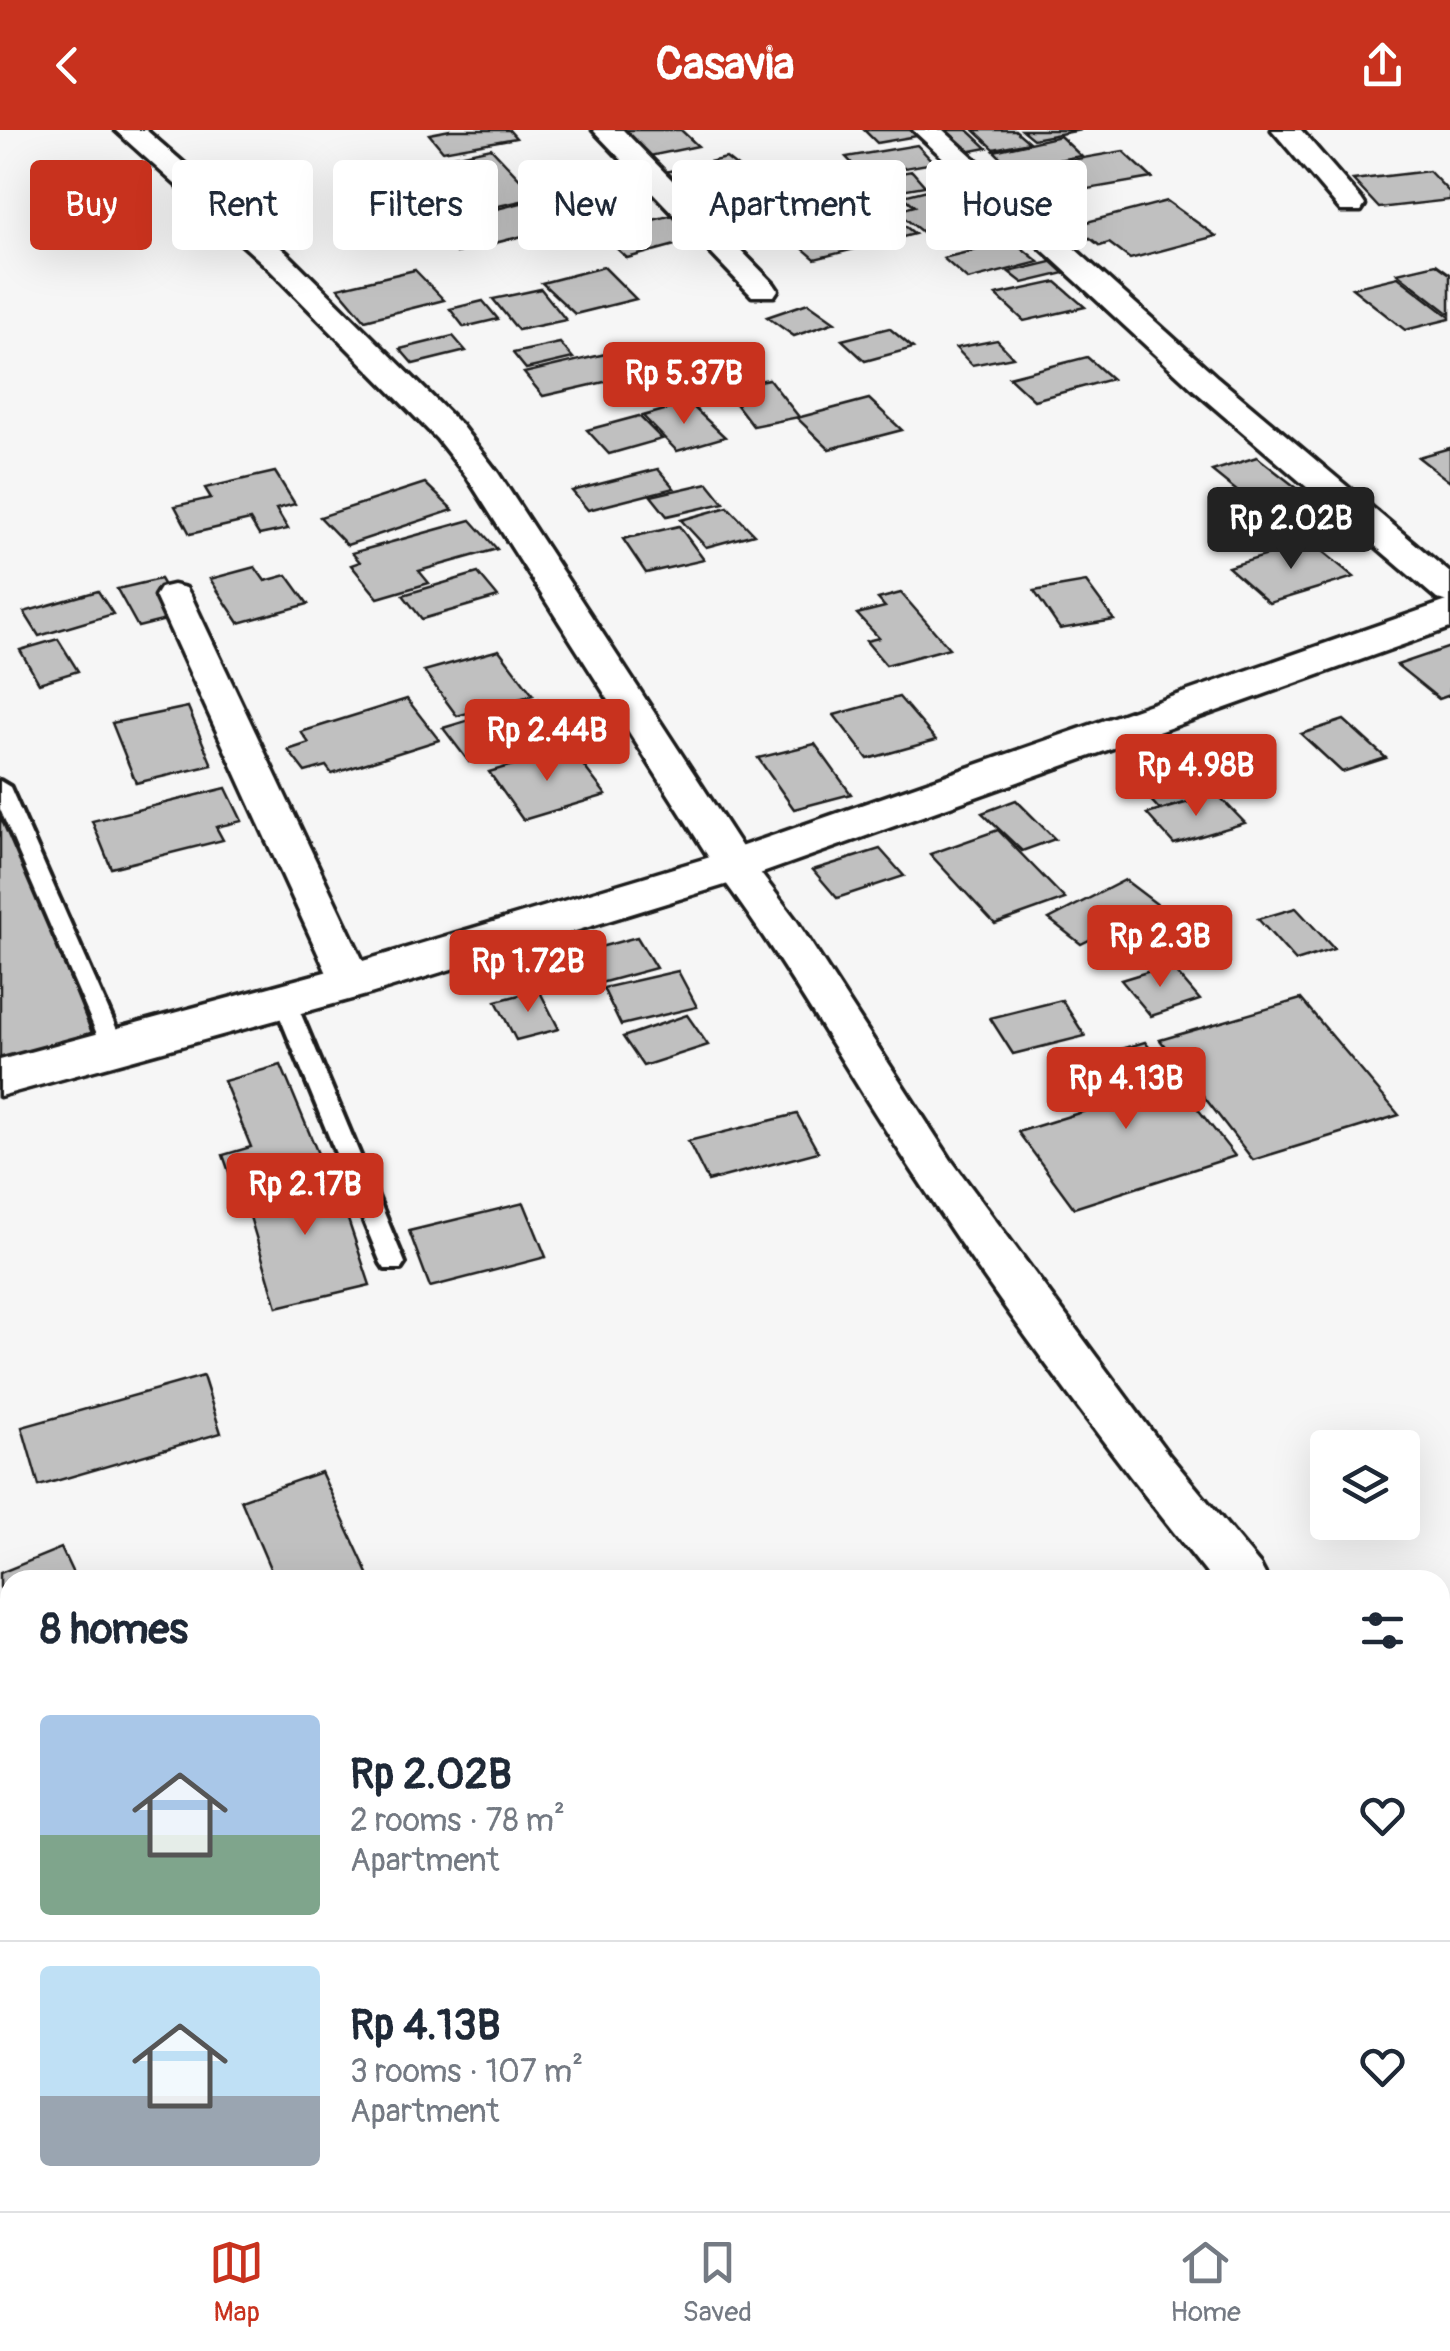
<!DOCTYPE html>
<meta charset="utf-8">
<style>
body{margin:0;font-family:Pangolin,sans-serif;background:#f6f6f7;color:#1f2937;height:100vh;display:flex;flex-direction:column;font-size:38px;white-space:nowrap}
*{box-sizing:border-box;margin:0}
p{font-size:32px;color:#747a83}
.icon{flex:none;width:55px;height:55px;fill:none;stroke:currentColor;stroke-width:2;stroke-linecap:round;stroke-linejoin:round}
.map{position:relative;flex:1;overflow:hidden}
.panel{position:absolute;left:0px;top:1440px;width:1450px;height:642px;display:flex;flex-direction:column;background:#fff;border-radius:30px 30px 0 0;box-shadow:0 10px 40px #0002}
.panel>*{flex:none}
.hud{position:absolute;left:30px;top:30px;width:1390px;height:90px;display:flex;gap:20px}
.buttons{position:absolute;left:1310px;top:1300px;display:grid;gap:20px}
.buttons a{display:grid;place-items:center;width:110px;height:110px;border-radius:10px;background:#fff;box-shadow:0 10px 40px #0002;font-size:50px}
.price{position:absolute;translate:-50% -85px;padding:0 22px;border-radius:10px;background:#c8321e;color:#fff;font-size:32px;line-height:65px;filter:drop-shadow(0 2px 5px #0008)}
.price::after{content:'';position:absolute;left:50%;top:60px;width:30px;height:22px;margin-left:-15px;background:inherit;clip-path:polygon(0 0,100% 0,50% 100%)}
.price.on{background:#222;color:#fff}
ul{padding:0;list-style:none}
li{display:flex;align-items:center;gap:30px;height:250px;padding:0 40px}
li+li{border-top:2px solid #e0e1e3}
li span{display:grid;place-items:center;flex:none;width:280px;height:200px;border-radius:10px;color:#555}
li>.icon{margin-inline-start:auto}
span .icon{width:120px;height:120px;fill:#fffc;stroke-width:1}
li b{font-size:42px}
h2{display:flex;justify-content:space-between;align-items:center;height:120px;padding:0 40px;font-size:42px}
.pill{padding:0 35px;border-radius:10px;background:#fff;box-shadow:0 10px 40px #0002;font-size:35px;line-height:90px}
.pill.on{background:#c8321e;color:#fff}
header{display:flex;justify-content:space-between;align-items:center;height:130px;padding:0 40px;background:#c8321e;color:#fff;font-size:45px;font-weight:700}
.menu{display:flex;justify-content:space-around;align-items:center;height:140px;border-top:2px solid #e0e1e3;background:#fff;font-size:28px;color:#747a83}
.menu a{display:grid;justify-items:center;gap:5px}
.menu .on{color:#c8321e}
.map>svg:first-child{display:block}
.building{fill:#c0c0c0;stroke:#1c1c1c;stroke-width:2.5}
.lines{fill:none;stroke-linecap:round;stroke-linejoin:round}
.lane-casing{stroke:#1c1c1c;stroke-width:8}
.street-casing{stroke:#1c1c1c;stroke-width:7}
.secondary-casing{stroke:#1c1c1c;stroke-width:7}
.lane{fill:#fff;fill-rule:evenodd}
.street{fill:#fff;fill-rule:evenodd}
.secondary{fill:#fff;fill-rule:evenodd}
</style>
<header><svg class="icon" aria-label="back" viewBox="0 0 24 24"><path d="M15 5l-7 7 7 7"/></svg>Casavia<svg class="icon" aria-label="share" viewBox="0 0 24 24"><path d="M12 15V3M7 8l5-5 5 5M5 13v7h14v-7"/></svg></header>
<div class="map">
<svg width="1450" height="2081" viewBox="0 0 1450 2081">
<rect width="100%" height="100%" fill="#f6f6f6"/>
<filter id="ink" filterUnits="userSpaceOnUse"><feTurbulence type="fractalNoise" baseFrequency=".01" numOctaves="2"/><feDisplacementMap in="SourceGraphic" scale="20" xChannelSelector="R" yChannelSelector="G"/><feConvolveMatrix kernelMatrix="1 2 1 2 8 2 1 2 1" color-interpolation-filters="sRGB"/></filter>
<g filter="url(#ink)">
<!-- building -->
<g class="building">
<polygon points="450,0 509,0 516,8 443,21 429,4"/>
<polygon points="619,0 681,0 698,16 645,27"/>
<polygon points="864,0 911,0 917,6 877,13"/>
<polygon points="942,0 968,0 987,18 966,22"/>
<polygon points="974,0 1015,0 1029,12 994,19"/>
<polygon points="1022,0 1081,0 1033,9"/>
<polygon points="1060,6 1081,26 1011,38 994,21"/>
<polygon points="917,15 934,33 863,45 846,27"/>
<polygon points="491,18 526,55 555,49 567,61 407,96 398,86 421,81 385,41"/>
<polygon points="1123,21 1152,48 1053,65 1041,53 1028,55 1014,40"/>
<polygon points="726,28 754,50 688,66 661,43"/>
<polygon points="912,41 925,56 842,70 829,55"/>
<polygon points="1429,41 1450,63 1450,70 1379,78 1353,50"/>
<polygon points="967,50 1006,82 922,102 896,81 915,76 903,66"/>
<polygon points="569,61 588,77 571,81 581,91 456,123 428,96"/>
<polygon points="872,70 915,104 815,129 774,94"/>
<polygon points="1167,71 1216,106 1130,129 1109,113 1100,116 1090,108 1074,113 1056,100"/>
<polygon points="673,85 701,108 627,128 600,103"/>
<polygon points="995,90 1011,102 962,114 947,101"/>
<polygon points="1013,111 1039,132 968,150 943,128"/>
<polygon points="1055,131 1069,142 1023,153 1009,142"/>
<polygon points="1436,134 1450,144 1450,184 1397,143"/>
<polygon points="604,137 636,169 575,184 542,153"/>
<polygon points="415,140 444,170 365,190 338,158"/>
<polygon points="1398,147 1450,187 1450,189 1405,200 1352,158"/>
<polygon points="1056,152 1085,177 1024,191 996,165"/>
<polygon points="541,159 566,190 518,200 493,169"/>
<polygon points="483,171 498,189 464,197 450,179"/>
<polygon points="808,173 835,192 794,206 767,187"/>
<polygon points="889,198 913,218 865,231 842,210"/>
<polygon points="453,206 466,221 413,234 400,219"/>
<polygon points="997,210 1013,227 972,235 956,218"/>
<polygon points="560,213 573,228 526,239 513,223"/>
<polygon points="614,222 635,245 543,266 524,243"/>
<polygon points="1087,227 1112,249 1034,270 1009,247"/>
<polygon points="769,249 799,287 753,296 724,258"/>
<polygon points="869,269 902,300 829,319 797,288"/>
<polygon points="689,273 725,307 677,321 643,286"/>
<polygon points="639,286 662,309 609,324 587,300"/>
<polygon points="1450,318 1450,352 1418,327"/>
<polygon points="1257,327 1320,376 1274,391 1212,341"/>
<polygon points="658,339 674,358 588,380 572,361"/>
<polygon points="275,342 295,374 276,379 288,399 259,405 250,390 190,404 175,376 211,368 205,358"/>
<polygon points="425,353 453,380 347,415 320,387"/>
<polygon points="708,353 724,373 667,386 651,366"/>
<polygon points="728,377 754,404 706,417 681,390"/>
<polygon points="471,390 497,419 419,441 429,453 378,468 351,435 360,432 352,423"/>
<polygon points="679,396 704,430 646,443 623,409"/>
<polygon points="1311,412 1354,447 1269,473 1228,437"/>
<polygon points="255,437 265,451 287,445 308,474 239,493 210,449"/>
<polygon points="478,443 498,467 422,489 403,465"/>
<polygon points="160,449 182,486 138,497 117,459"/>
<polygon points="1086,452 1114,490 1060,499 1034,461"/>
<polygon points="98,461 113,484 39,506 24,482"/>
<polygon points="901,463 949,518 886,535 866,511 879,508 857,484 885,477 878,469"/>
<polygon points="58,509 78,541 39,553 20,520"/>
<polygon points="1450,517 1450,565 1439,569 1397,535"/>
<polygon points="499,520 533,565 457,586 424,541"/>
<polygon points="899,567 936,610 868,629 834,585"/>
<polygon points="407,569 439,610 332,644 326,636 305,642 288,620 309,613 301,602"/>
<polygon points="539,569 565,602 537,611 545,622 515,631 507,620 469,632 443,598"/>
<polygon points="188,577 212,635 136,653 112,593"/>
<polygon points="1344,590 1386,628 1342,642 1301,604"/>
<polygon points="815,614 851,664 794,679 758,628"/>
<polygon points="570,618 606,665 523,690 489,642"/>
<polygon points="1182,626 1217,664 1160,680 1125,642"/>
<polygon points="226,658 242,691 216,697 223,710 111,738 92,691"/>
<polygon points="1217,664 1245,693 1174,714 1147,684"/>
<polygon points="1016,670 1055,709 1022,721 982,683"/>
<polygon points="0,674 96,913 0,940"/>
<polygon points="998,700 1065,769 995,794 930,724"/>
<polygon points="880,719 904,746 837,768 813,740"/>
<polygon points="1125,750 1158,775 1081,814 1049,789"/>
<polygon points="1296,778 1334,819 1296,831 1258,789"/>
<polygon points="637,807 656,838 593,855 574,824"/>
<polygon points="1170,835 1200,870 1151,886 1121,850"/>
<polygon points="678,841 697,877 621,895 603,858"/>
<polygon points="539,860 559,899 516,910 496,871"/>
<polygon points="1301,869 1399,985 1253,1030 1160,910"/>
<polygon points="1062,870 1085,906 1013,924 990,888"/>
<polygon points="687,885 708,915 643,936 623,907"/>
<polygon points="1145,912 1235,1026 1074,1078 1018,1002 1111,973 1079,932"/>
<polygon points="281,935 321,1031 234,1056 223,1025 251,1017 224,951"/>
<polygon points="797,984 818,1022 708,1051 688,1011"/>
<polygon points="331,1039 370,1155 277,1177 242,1060"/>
<polygon points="524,1073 546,1127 430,1157 409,1101"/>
<polygon points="203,1246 221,1303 39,1356 22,1297"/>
<polygon points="321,1342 371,1450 275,1450 241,1370"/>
<polygon points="61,1418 76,1450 10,1450 10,1479 0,1457 0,1443"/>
</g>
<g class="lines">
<defs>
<g id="lane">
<polygon points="0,651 10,657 125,918 122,923 114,925 103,918 0,679"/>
<polygon points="284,863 295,870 405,1133 401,1139 385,1139 381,1133 273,870"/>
</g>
<g id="street">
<path d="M115,0H146L288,124L461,295L498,343L749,728L796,790L951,1030L1169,1325L1260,1435L1268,1450H1212C1109,1322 1009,1189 919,1051C851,950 793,843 720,745L467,347L437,309L266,136Z"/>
<polygon points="593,0 623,0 774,154 778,160 774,166 752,166"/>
<polygon points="913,0 943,0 1217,247 1450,443 1450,472 1437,469 1195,261"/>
<polygon points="1272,0 1301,0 1361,69 1365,75 1361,81 1341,81"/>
<polygon points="173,455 186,458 191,466 373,852 367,862 352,866 337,862 331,852 155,466 160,458"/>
<polygon points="1440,1666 1450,1669 1450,1727 1440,1723"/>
</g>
<polygon id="secondary" points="1450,470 1450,498 751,747 370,864 0,966 0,930 336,839 717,725"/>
</defs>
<!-- lane casing -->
<use href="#lane" class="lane-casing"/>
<!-- street casing -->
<use href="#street" class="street-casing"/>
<!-- secondary casing -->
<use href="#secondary" class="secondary-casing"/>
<!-- lane -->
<use href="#lane" class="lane"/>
<!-- street -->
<use href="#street" class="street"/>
<!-- secondary -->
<use href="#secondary" class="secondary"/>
</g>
</g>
</svg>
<div class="buttons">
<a><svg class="icon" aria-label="layers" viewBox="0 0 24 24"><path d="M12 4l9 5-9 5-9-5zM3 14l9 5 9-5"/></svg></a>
</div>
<b class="price" style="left:684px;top:297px">Rp 5.37B</b>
<b class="price on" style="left:1291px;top:442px">Rp 2.02B</b>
<b class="price" style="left:547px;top:654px">Rp 2.44B</b>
<b class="price" style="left:1196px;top:689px">Rp 4.98B</b>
<b class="price" style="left:1160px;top:860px">Rp 2.3B</b>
<b class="price" style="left:528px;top:885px">Rp 1.72B</b>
<b class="price" style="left:1126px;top:1002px">Rp 4.13B</b>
<b class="price" style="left:305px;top:1108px">Rp 2.17B</b>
<div class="hud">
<a class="pill on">Buy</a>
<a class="pill">Rent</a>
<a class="pill">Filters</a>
<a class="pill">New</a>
<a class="pill">Apartment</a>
<a class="pill">House</a>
</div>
<section class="panel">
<h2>8 homes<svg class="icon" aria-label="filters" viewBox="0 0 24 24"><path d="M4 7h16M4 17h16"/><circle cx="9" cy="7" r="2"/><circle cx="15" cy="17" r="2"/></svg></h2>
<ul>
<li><span style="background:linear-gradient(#a9c7e8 60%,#7fa58c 0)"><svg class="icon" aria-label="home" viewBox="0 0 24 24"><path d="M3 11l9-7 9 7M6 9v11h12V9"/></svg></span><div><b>Rp 2.02B</b><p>2 rooms · 78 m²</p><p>Apartment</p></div><svg class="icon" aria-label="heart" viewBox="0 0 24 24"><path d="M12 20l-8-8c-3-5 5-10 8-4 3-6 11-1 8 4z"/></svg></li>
<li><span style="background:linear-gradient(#bfe0f5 65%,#9aa5b1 0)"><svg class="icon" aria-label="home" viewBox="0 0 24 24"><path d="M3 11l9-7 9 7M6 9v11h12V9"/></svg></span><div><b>Rp 4.13B</b><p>3 rooms · 107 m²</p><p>Apartment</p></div><svg class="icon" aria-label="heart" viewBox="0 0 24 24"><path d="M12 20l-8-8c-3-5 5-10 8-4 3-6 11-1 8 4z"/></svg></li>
</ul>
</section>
</div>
<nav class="menu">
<a class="on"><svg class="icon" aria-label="map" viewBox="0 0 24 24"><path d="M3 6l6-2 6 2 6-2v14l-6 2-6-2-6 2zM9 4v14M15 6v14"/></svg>Map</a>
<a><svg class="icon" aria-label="saved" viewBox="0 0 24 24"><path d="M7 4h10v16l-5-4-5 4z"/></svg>Saved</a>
<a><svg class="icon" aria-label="home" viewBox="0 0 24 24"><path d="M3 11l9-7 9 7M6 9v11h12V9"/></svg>Home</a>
</nav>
